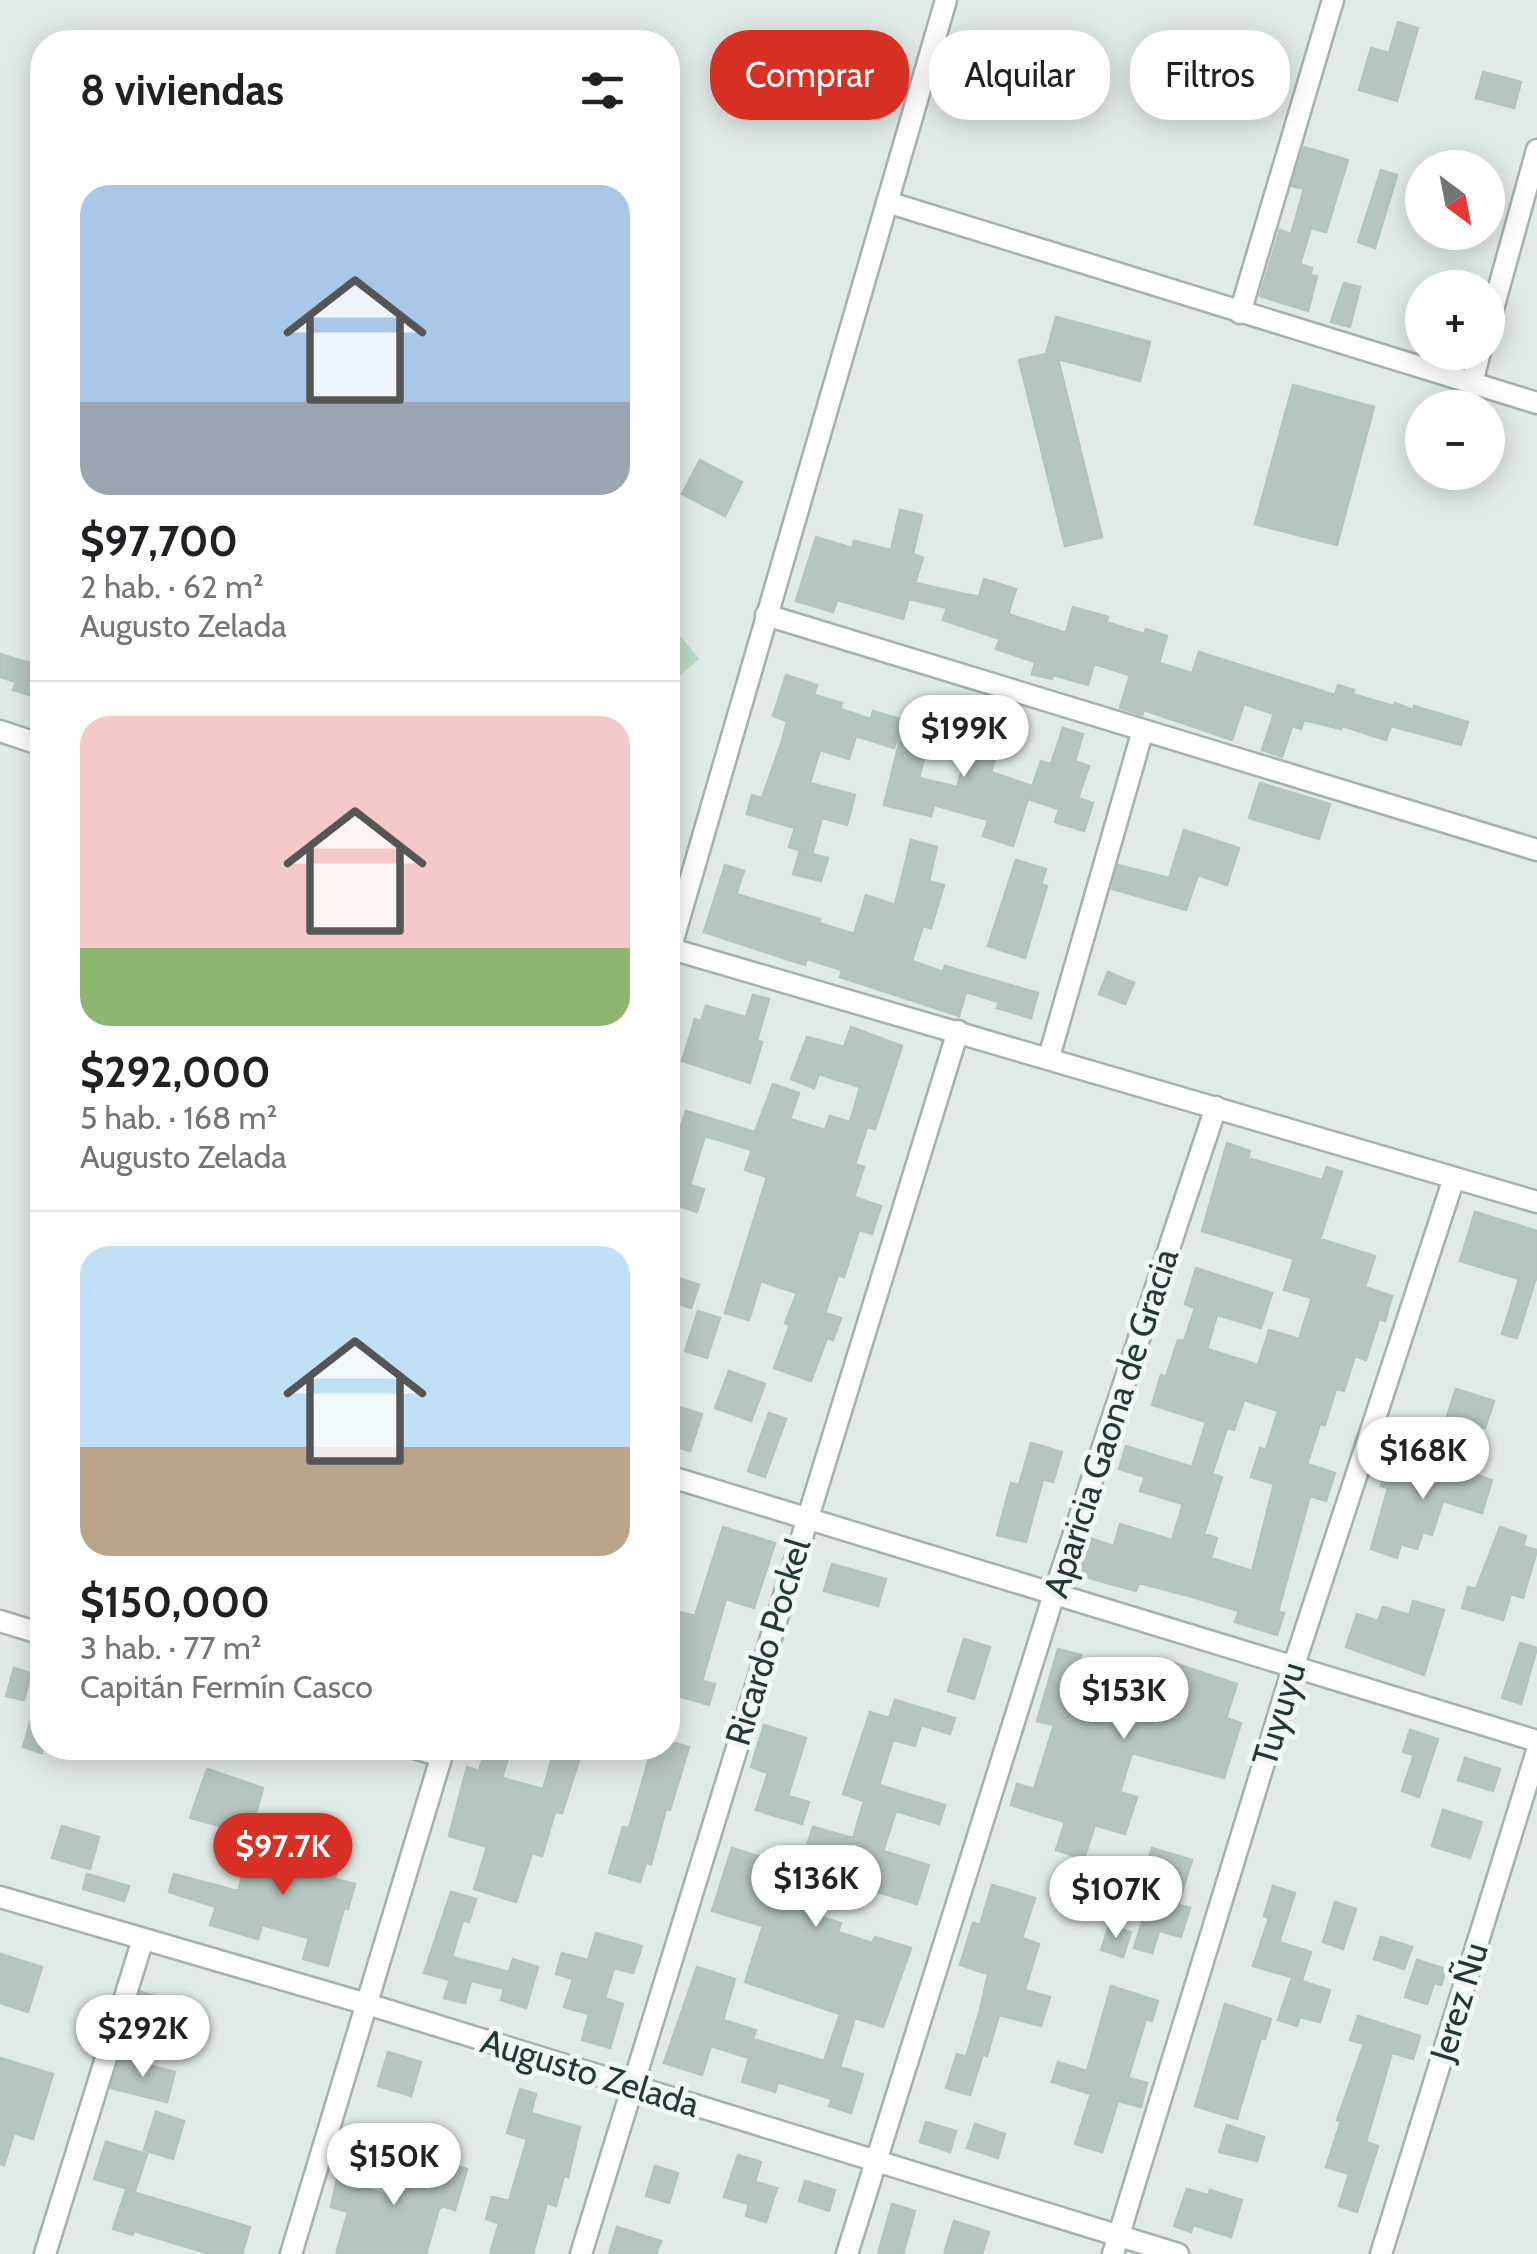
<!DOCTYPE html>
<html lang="es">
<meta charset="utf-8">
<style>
body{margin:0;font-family:Cabin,sans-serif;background:#f6f6f6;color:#202124;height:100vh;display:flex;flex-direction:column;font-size:38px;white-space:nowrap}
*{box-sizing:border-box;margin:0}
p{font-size:32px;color:#757577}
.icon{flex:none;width:55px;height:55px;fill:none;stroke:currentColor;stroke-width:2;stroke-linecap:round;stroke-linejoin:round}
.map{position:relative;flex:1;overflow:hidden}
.side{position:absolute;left:30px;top:30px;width:650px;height:1730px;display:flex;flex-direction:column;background:#fff;border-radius:40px;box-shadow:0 5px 25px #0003}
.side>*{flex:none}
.hud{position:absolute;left:710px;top:30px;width:675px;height:90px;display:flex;gap:20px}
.needle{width:65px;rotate:148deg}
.buttons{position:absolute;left:1405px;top:150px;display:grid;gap:20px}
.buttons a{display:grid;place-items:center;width:100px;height:100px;border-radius:50%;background:#fff;box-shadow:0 5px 25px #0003;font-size:50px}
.price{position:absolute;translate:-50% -85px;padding:0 22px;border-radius:35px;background:#fff;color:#222;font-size:32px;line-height:65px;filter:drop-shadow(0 2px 5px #0008)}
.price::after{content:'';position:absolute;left:50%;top:60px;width:30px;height:22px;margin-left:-15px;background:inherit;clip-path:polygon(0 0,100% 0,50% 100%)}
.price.active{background:#d93025;color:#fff}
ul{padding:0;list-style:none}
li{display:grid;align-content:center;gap:20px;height:530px;padding:0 50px}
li+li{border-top:2px solid #e0e0e0}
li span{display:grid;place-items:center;height:310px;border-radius:30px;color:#555}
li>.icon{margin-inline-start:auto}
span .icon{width:180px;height:180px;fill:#fffc;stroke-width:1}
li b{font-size:42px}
h2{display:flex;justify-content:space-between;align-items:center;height:120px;padding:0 50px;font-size:42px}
.tag{padding:0 35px;border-radius:40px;background:#fff;box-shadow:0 5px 25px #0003;font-size:35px;line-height:90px}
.tag.active{background:#d93025;color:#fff}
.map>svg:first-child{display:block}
.green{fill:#b8dbc7}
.building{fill:#b5c5c0;stroke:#b2c4bf;stroke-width:2.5;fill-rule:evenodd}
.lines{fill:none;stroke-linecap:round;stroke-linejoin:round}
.minor-casing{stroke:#a3b2af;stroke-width:25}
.minor{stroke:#fff;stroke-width:20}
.labels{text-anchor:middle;stroke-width:10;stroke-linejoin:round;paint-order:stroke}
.street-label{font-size:35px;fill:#213a37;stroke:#f0f7f4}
</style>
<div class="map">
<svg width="1537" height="2254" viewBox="0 0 1537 2254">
<rect width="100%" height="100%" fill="#e0eae7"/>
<!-- green -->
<polygon class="green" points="668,621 699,659 668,686"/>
<!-- building -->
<g class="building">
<polygon points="1398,22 1418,28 1397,101 1359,90 1371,48 1389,53"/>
<polygon points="1483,72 1521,82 1514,108 1476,98"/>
<polygon points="1304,147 1348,160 1326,232 1311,228 1300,264 1312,268 1310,275 1317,276 1308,311 1260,296 1280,230 1291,234 1304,189 1292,186"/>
<polygon points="1381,170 1397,175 1375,248 1358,242"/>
<polygon points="1344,283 1360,287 1350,327 1331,322"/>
<polygon points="1056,317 1150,342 1140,381 1058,359 1102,537 1065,546 1019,360 1046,354"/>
<polygon points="1293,385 1374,407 1337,545 1255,524"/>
<polygon points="700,460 742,482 725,516 682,494"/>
<polygon points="900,510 922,515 913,554 923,558 915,583 979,597 984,579 1016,589 1008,614 1066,633 1073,607 1108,617 1106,622 1144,634 1146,629 1167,636 1159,663 1192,673 1199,652 1335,695 1338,685 1354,690 1352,694 1394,706 1395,703 1413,710 1414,706 1468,722 1461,745 1391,726 1386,740 1343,726 1341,729 1304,720 1301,729 1292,726 1282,757 1262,750 1274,714 1244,704 1232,740 1144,710 1142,715 1120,708 1130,675 1094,664 1088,685 1054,675 1052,679 1032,674 1035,662 996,649 1000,639 943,620 947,608 909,599 903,619 837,600 833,612 796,601 816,537 852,548 854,541 891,550"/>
<polygon points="0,654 42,667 42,694 38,693 36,697 13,690 16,682 0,677"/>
<polygon points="786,675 817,685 814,695 842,703 840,709 871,719 873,711 903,720 894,748 856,736 849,759 820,750 810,783 855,795 847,825 822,818 812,854 789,847 795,828 747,814 752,795 762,798 782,741 787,721 773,716"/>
<polygon points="982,700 1010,707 991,772 1032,786 1013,846 983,836 988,820 934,805 931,816 884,805 901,735 928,742 919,778 957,787"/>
<polygon points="1063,728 1083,734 1075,761 1089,766 1078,798 1093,803 1084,831 1055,822 1059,809 1028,799 1041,761 1051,764"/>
<polygon points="1260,783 1330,804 1319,839 1249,818"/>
<polygon points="1184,830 1239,848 1227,885 1198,875 1186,910 1112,889 1118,865 1169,878"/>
<polygon points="911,840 937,847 929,881 944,885 931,928 923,926 912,961 943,972 945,966 1038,993 1031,1018 997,1008 999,1002 966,992 959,1016 840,977 842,970 807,959 805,965 704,932 725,865 744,871 736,894 820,919 819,923 854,934 866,895 895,905"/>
<polygon points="800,851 828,858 821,881 793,874"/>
<polygon points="1016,860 1046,869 1041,884 1047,886 1025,958 988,946"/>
<polygon points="1108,972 1134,983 1125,1004 1099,994"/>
<polygon points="753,995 769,999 757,1040 762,1042 750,1083 682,1061 695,1019 701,1021 706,1006 746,1017"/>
<polygon points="851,1027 902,1046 875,1129 867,1127 855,1164 864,1167 854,1197 881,1206 872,1234 859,1230 844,1277 838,1275 825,1313 841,1318 833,1340 827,1338 811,1381 774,1368 790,1325 785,1323 797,1293 761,1281 749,1320 725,1313 767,1177 745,1170 752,1150 705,1136 690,1185 704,1189 697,1212 668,1203 668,1138 676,1141 686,1111 755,1132 773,1084 799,1093 790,1119 825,1130 830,1116 850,1122 860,1087 819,1074 814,1088 791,1079 807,1037 844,1047"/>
<path d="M1227,1143L1250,1151L1248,1158L1322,1180L1327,1167L1342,1172L1320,1239L1375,1256L1365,1287L1392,1296L1385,1321L1379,1319L1366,1360L1355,1356L1344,1391L1336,1389L1325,1425L1320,1424L1307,1464L1335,1473L1326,1501L1310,1496L1278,1612L1284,1613L1277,1635L1235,1622L1239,1611L1182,1594L1139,1583L1136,1591L1078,1575L1089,1538L1114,1546L1120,1524L1172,1540L1183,1504L1140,1491L1145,1477L1119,1469L1126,1446L1192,1467L1206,1422L1152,1405L1161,1375L1166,1377L1178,1340L1184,1341L1195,1308L1185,1304L1196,1268L1272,1293L1261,1328L1217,1315L1207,1349L1258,1365L1269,1330L1299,1339L1312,1298L1284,1290L1294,1259L1202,1231ZM1244,1400L1278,1411L1266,1450L1260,1448L1251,1477L1274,1484L1252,1571L1211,1558L1217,1538L1204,1534L1222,1477L1212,1474L1227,1428L1234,1430Z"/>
<polygon points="1475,1212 1537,1231 1537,1275 1517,1338 1502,1334 1519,1279 1460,1261"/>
<polygon points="668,1274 699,1285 691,1308 668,1300"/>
<polygon points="698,1311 720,1318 707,1358 685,1351"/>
<polygon points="729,1371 765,1384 751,1421 715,1408"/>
<polygon points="1456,1389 1494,1401 1485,1428 1447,1416"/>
<polygon points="675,1406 702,1414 690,1451 668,1444 668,1430"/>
<polygon points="769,1413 786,1419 765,1477 748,1471"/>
<polygon points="1031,1443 1062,1452 1053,1482 1043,1479 1026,1542 997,1535 1011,1483 1019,1485"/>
<polygon points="1415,1455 1492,1480 1482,1513 1443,1501 1432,1535 1423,1532 1417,1549 1401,1544 1397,1558 1371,1549 1388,1488 1381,1486 1387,1466 1409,1473"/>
<polygon points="723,1527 775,1543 754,1608 726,1599 702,1681 715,1684 709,1705 668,1693 668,1639 676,1611 695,1616"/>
<polygon points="1500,1527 1526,1536 1523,1546 1537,1550 1523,1598 1511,1594 1503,1620 1462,1608 1468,1587 1476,1589"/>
<polygon points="832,1564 886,1579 878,1606 824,1591"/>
<polygon points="1413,1601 1444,1610 1424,1675 1346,1647 1357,1614 1378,1621 1383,1607 1409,1615"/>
<polygon points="964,1639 990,1647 974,1699 948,1691"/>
<polygon points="1520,1643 1537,1648 1521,1704 1502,1698"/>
<polygon points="1058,1649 1081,1655 1070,1699 1105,1709 1119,1664 1153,1674 1159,1658 1237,1684 1226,1718 1241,1723 1224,1778 1132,1753 1120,1792 1137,1797 1125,1834 1095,1825 1084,1859 1056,1850 1065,1822 1011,1805 1017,1784 1034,1789 1054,1725 1037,1721"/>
<polygon points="14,1668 31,1673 24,1700 6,1696"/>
<polygon points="38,1696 42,1697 42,1753 23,1747"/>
<polygon points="895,1700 955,1718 950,1734 921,1725 915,1746 893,1740 879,1785 945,1805 939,1824 896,1811 883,1851 929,1865 917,1904 822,1875 809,1913 841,1923 838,1932 872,1943 875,1937 911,1948 883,2027 855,2018 840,2067 863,2074 851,2113 829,2106 832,2099 778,2082 775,2092 742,2082 749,2058 711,2046 702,2075 664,2063 697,1967 735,1979 723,2020 756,2030 753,2039 824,2061 840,2014 745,1982 763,1926 712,1911 732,1848 799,1869 813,1827 853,1838 864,1801 843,1794 870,1712 889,1718"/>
<polygon points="764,1725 806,1738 788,1796 809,1802 802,1824 756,1810 768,1773 751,1767"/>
<polygon points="1410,1730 1438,1739 1419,1797 1402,1791 1414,1755 1403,1752"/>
<polygon points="668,1741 689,1747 670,1810 666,1809 651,1864 646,1863 640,1882 609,1873 623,1827 629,1828 652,1748 668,1748"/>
<polygon points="486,1748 511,1748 502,1778 543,1789 555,1748 583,1748 562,1813 555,1812 542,1856 532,1853 516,1902 474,1889 487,1847 449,1836 467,1767 479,1771"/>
<polygon points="1465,1758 1500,1769 1493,1791 1458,1780"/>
<polygon points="207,1769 263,1788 250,1834 190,1818"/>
<polygon points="1443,1810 1482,1822 1470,1858 1432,1846"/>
<polygon points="62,1826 99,1837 90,1869 52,1858"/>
<polygon points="308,1833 345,1843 335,1879 355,1884 348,1909 344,1908 328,1966 303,1959 309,1938 262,1925 258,1939 210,1925 216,1907 169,1892 174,1874 238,1891 244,1869 259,1873 262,1859 298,1869"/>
<polygon points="1152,1848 1192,1860 1178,1905 1190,1908 1181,1937 1159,1931 1152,1953 1134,1948 1158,1871 1146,1868"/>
<polygon points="87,1874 129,1886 124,1901 83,1889"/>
<polygon points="992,1885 1035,1898 1022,1938 1039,1944 1025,1990 1050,1997 1041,2026 999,2015 987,2056 983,2054 970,2095 946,2088 957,2054 966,2057 980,2010 988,1974 960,1965 973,1923 980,1925"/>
<polygon points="1273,1886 1295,1893 1279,1942 1311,1952 1302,1980 1253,1966 1269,1918 1264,1916"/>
<polygon points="451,1892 476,1899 469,1922 463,1920 452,1957 509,1972 513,1959 538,1967 526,2008 501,2000 504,1989 471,1981 465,2003 444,1998 450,1980 424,1973"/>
<polygon points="1335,1902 1356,1909 1343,1949 1323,1942"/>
<polygon points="1109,1926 1131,1932 1123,1957 1101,1950"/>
<polygon points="596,1933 642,1946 633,1973 614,1968 605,1998 623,2004 610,2048 582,2040 589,2014 564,2007 573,1979 556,1974 562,1953 588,1960"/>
<polygon points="1381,1937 1412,1947 1404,1969 1374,1959"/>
<polygon points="0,1954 42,1967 28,2012 0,2003"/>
<polygon points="1417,1960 1446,1969 1441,1985 1434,1983 1427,2004 1405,1997"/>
<polygon points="1292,1978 1330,1990 1320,2022 1300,2017 1297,2026 1278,2020"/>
<polygon points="1111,1986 1158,2001 1152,2021 1146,2019 1128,2078 1147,2083 1141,2107 1118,2101 1102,2152 1075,2144 1091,2094 1052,2082 1058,2062 1087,2071"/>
<polygon points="141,1992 175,2002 167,2027 133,2017"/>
<polygon points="1225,2004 1271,2019 1265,2039 1261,2038 1237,2119 1195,2106"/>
<polygon points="1358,2016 1420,2036 1413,2059 1392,2053 1366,2142 1378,2146 1357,2212 1339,2206 1349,2174 1326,2167 1341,2121 1337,2120 1364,2044 1350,2040"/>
<polygon points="388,2052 421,2062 411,2096 378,2086"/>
<polygon points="0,2058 53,2074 33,2139 14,2133 4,2165 0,2164"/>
<polygon points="120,2058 175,2072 167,2102 111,2088"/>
<polygon points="520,2089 536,2094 531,2113 580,2127 568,2177 564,2176 556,2206 547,2203 533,2254 490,2254 499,2223 486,2219 492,2197 509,2201 527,2139 507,2133"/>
<polygon points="156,2112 184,2121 173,2159 144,2150"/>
<polygon points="926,2122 956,2131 950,2152 920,2142"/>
<polygon points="975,2124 1005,2134 998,2158 967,2148"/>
<polygon points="1227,2125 1264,2137 1257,2161 1219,2152"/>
<polygon points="106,2142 147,2154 135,2191 94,2179"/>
<polygon points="738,2155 761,2162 755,2182 777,2188 766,2222 746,2216 749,2204 724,2197"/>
<polygon points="342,2156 368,2163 362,2187 394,2197 402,2170 421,2175 427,2157 467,2169 455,2210 442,2206 439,2209 426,2254 336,2254 348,2212 331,2207"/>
<polygon points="655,2166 678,2173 669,2203 646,2196"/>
<polygon points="805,2181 835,2190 829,2211 799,2201"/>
<polygon points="1187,2189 1208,2195 1210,2190 1242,2200 1231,2237 1193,2225 1191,2232 1174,2226"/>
<polygon points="126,2190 250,2227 242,2254 210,2254 134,2231 133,2235 113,2229"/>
<polygon points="892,2204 915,2211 903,2254 878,2254"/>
<polygon points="954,2221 989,2232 982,2254 944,2254"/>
<polygon points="617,2227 661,2241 656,2254 609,2254"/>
</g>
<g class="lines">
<defs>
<g id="minor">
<polyline points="887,202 1537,403"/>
<polyline points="1240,313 1333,0"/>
<polyline points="1488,327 1537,150"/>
<polyline points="1472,383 1480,352"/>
<polyline points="766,615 1537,850"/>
<polyline points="0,731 42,745"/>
<polyline points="668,948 1537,1202"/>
<polyline points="668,957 946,0"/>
<polyline points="1049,1057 1143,730"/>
<polyline points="668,1476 1537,1741"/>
<polyline points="0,1621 42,1634"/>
<polyline points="414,1748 441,1756"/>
<polyline points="0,1897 367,2004 1178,2254"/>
<polyline points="45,2254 143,1939"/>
<polyline points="291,2254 444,1748"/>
<polyline points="581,2254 958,1031"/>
<polyline points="847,2254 1054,1594 1216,1107"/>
<polyline points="1113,2254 1294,1665 1454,1178"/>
<polyline points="1381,2254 1537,1751"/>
</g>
</defs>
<!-- minor casing -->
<use href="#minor" class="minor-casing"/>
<!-- minor -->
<use href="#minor" class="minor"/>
</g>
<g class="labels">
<!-- street labels -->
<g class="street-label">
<text transform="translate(1111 1423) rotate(-72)" y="12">Aparicia Gaona de Gracia</text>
<text transform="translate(768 1642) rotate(-73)" y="12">Ricardo Pockel</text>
<text transform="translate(1279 1714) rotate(-73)" y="12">Tuyuyu</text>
<text transform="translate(1459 2002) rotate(-73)" y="12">Jerez Ñu</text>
<text transform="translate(590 2073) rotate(17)" y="12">Augusto Zelada</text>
</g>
</g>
</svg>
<div class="buttons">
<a><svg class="needle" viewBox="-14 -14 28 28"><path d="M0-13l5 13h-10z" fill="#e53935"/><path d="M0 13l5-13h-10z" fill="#757577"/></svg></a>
<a>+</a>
<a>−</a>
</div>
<b class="price" style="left:964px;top:780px">$199K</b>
<b class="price" style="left:1423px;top:1502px">$168K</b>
<b class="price" style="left:1124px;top:1742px">$153K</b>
<b class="price active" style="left:283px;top:1898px">$97.7K</b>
<b class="price" style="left:816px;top:1930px">$136K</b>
<b class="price" style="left:1116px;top:1941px">$107K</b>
<b class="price" style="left:143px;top:2080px">$292K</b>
<b class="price" style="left:394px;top:2208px">$150K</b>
<div class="hud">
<a class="tag active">Comprar</a>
<a class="tag">Alquilar</a>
<a class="tag">Filtros</a>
</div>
<section class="side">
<h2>8 viviendas<svg class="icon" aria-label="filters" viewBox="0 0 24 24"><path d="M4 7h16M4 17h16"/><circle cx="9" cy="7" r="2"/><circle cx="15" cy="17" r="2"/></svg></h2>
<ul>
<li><span style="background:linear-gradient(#a9c7e8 70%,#9aa5b1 0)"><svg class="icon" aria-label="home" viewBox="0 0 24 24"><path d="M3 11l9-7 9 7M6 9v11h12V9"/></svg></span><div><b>$97,700</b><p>2 hab. · 62 m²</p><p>Augusto Zelada</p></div></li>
<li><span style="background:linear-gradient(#f6c9c9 75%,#8fb573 0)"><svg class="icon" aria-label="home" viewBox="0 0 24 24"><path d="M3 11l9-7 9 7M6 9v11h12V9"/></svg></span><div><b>$292,000</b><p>5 hab. · 168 m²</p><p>Augusto Zelada</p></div></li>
<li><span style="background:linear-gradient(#bfe0f5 65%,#b9a48a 0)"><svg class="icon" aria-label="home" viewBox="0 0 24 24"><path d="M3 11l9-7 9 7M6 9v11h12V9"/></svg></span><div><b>$150,000</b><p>3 hab. · 77 m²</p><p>Capitán Fermín Casco</p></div></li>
</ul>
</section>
</div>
